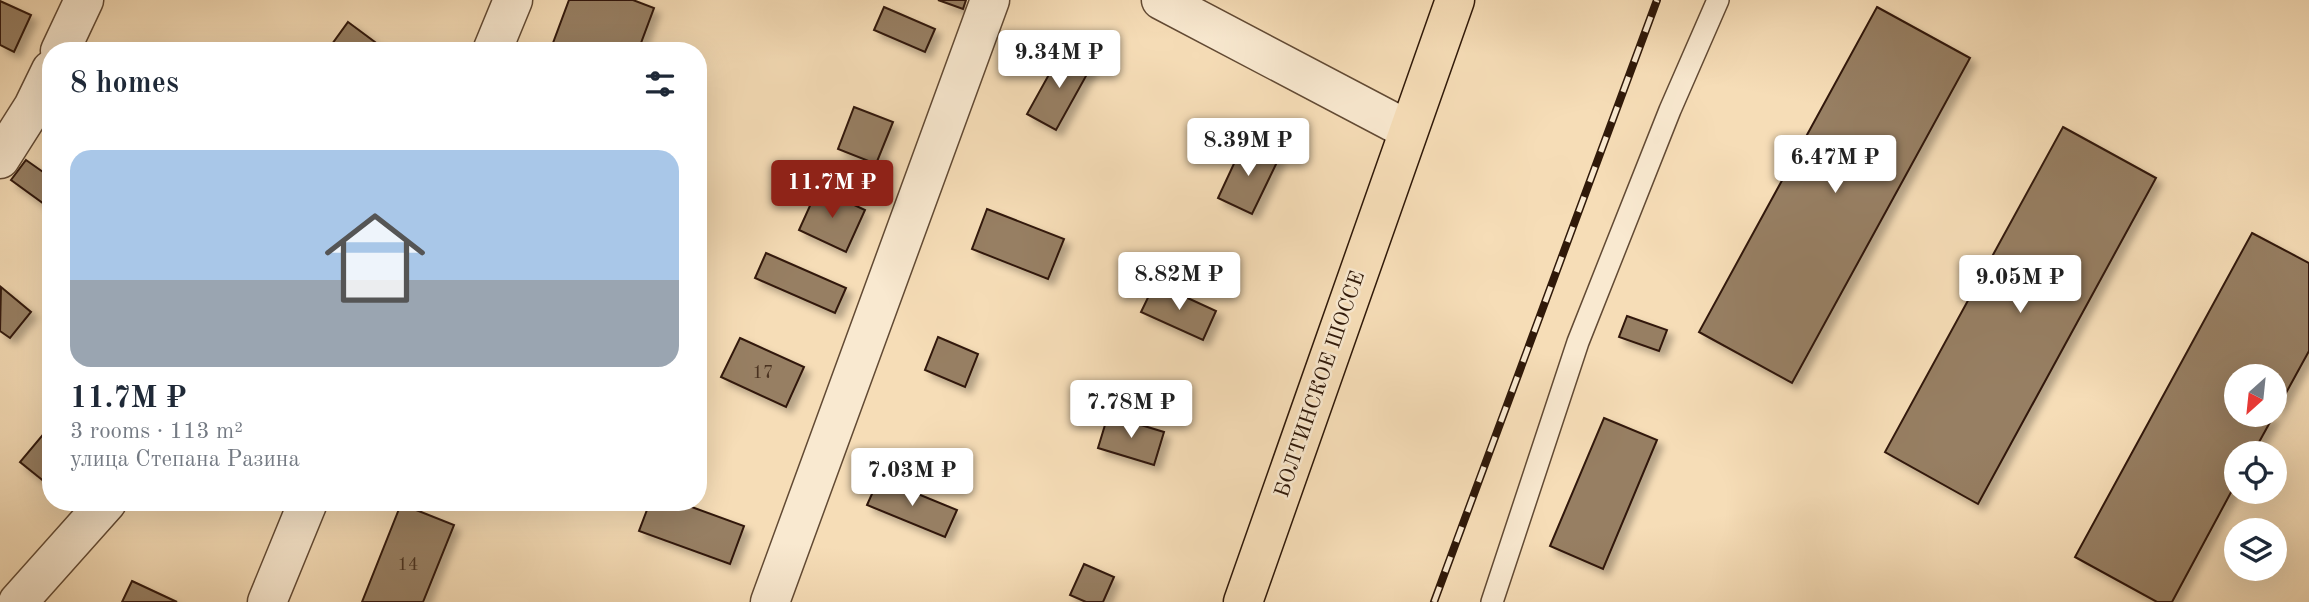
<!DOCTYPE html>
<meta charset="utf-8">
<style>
body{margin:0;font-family:"Old Standard TT",serif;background:#f6f6f7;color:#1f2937;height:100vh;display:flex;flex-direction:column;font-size:26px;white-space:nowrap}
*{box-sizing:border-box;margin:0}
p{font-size:23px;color:#747a83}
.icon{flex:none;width:38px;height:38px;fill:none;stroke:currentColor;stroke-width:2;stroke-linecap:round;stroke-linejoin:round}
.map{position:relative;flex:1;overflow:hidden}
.panel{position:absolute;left:42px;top:42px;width:665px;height:469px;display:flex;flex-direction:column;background:#fff;border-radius:28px;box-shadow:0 7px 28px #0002}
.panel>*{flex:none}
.needle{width:46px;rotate:207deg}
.fabs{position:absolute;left:2224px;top:364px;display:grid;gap:14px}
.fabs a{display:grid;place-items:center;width:63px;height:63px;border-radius:50%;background:#fff;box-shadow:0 7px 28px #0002;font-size:35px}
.price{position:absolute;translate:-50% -60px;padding:0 16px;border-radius:7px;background:#fff;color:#222;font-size:23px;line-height:46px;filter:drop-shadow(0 2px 4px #0008)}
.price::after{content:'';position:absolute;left:50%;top:42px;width:21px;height:16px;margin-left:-10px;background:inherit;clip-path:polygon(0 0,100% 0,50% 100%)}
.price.on{background:#8f2418;color:#fff}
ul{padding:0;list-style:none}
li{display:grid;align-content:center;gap:14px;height:371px;padding:0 28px}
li+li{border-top:2px solid #e0e1e3}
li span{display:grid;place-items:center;height:217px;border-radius:21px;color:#555}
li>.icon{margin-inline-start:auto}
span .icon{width:126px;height:126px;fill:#fffc;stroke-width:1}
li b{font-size:30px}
h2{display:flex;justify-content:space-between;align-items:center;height:84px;padding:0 28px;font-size:30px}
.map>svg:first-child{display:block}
.building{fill:#977f63;stroke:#301909;stroke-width:2;filter:url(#shadow)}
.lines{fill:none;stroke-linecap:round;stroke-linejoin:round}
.service-casing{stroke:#624a34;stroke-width:24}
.minor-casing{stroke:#624a34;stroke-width:41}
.primary-casing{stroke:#301909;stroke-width:41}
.service{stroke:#f9e9d0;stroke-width:21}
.minor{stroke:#f9e9d0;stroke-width:38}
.primary{stroke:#f6ddb7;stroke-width:38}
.rail-casing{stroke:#301909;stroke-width:8}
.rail{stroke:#f9e9d0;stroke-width:5;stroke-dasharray:16;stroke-linecap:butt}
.labels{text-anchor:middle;stroke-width:5;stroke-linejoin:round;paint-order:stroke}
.number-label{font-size:18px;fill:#4a3220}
.street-label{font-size:21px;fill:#301909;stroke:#f9e9d0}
</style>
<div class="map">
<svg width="2309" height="602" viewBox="0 0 2309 602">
<defs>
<filter id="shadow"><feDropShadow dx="6" dy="6" stdDeviation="3.5" flood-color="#0004"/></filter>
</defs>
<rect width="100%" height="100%" fill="#f6ddb7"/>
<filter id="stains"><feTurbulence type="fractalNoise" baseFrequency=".00286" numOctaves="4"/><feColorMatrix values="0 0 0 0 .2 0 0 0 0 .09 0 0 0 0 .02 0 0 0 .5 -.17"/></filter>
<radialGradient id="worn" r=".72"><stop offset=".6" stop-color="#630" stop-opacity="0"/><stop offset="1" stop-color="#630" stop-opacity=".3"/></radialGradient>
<!-- building -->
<g class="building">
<polygon points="569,0 633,0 654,8 638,51 550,51"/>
<polygon points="938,0 966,0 963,9"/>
<polygon points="0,1 31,15 14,52 0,45"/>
<polygon points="884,7 935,29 925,52 874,30"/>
<polygon points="1877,7 1970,58 1792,383 1699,332"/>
<polygon points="348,22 387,51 327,51"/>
<polygon points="1062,51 1091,67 1056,130 1027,114"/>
<polygon points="854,107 893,122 876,164 838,149"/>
<polygon points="2063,127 2156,178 1978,504 1885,452"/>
<polygon points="1244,142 1279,158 1252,214 1218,198"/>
<polygon points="26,160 43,172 51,162 51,209 11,180"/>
<polygon points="818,188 865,210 846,252 799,230"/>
<polygon points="987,209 1064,239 1048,279 972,249"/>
<polygon points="2252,233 2309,263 2309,351 2275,413 2275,376 2236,376 2236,415 2274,415 2253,453 2236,453 2236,483 2172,602 2157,602 2075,557"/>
<polygon points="766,253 846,288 835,313 755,278"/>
<polygon points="1155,283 1216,311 1203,340 1141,312"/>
<polygon points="1,287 31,312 10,338 0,331"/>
<polygon points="1627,316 1667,330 1659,351 1619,337"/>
<polygon points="938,337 978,354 965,387 925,370"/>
<polygon points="740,338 804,367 786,407 721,377"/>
<polygon points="1108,415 1164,432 1154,465 1098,448"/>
<polygon points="1604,418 1657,440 1603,569 1550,546"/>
<polygon points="46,431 51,434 51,487 20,462"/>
<polygon points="879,478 957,510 945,537 867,505"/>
<polygon points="650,502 678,502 744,526 730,564 639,531"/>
<polygon points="401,504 454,525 423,602 362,602"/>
<polygon points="1084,564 1114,577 1103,602 1086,602 1070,595"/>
<polygon points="132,581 177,602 122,602"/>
</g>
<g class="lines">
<defs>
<polyline id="service" points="1492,602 1578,342 1670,110 1718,0"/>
<g id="minor">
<polyline points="1161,0 1408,130"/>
<polyline points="60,51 84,0"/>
<polyline points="492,51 513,0"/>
<polyline points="0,159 33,107 51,70"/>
<polyline points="18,602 107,502"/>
<polyline points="267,602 308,502"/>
<polyline points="770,602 990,0"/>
</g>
<polyline id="primary" points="1243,602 1455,0"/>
</defs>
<!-- service casing -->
<use href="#service" class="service-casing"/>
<!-- minor casing -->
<use href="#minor" class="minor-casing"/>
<!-- primary casing -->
<use href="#primary" class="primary-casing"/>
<!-- service -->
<use href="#service" class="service"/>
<!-- minor -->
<use href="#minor" class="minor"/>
<!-- primary -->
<use href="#primary" class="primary"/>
<defs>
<polyline id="rail" points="1434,602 1657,0"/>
</defs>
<!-- rail casing -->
<use href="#rail" class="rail-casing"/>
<!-- rail -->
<use href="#rail" class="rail"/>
</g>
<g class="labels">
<!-- number labels -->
<g class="number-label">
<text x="763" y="378">17</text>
<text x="408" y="570">14</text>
</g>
<!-- street labels -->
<g class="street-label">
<text transform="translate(1319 384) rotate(-71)" y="7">БОЛТИНСКОЕ ШОССЕ</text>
</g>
</g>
<rect width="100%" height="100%" filter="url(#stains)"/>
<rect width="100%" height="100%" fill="url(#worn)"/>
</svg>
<div class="fabs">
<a><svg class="needle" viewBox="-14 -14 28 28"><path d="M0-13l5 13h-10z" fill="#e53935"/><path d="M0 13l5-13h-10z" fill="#747a83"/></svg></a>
<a><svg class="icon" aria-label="locate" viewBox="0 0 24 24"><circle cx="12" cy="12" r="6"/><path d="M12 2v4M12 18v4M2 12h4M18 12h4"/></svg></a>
<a><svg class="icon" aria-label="layers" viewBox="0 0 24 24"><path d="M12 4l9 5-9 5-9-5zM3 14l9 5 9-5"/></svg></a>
</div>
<b class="price" style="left:1059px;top:90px">9.34M ₽</b>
<b class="price" style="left:1248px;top:178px">8.39M ₽</b>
<b class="price" style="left:1835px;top:195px">6.47M ₽</b>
<b class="price on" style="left:832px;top:220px">11.7M ₽</b>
<b class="price" style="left:1179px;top:312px">8.82M ₽</b>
<b class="price" style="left:2020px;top:315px">9.05M ₽</b>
<b class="price" style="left:1131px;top:440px">7.78M ₽</b>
<b class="price" style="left:912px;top:508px">7.03M ₽</b>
<section class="panel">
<h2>8 homes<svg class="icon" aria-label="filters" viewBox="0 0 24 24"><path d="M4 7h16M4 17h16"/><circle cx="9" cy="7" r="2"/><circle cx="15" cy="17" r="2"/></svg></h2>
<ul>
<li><span style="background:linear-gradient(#a9c7e8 60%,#9aa5b1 0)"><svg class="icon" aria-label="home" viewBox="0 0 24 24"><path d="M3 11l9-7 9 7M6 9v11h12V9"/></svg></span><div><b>11.7M ₽</b><p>3 rooms · 113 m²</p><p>улица Степана Разина</p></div></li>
</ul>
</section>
</div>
